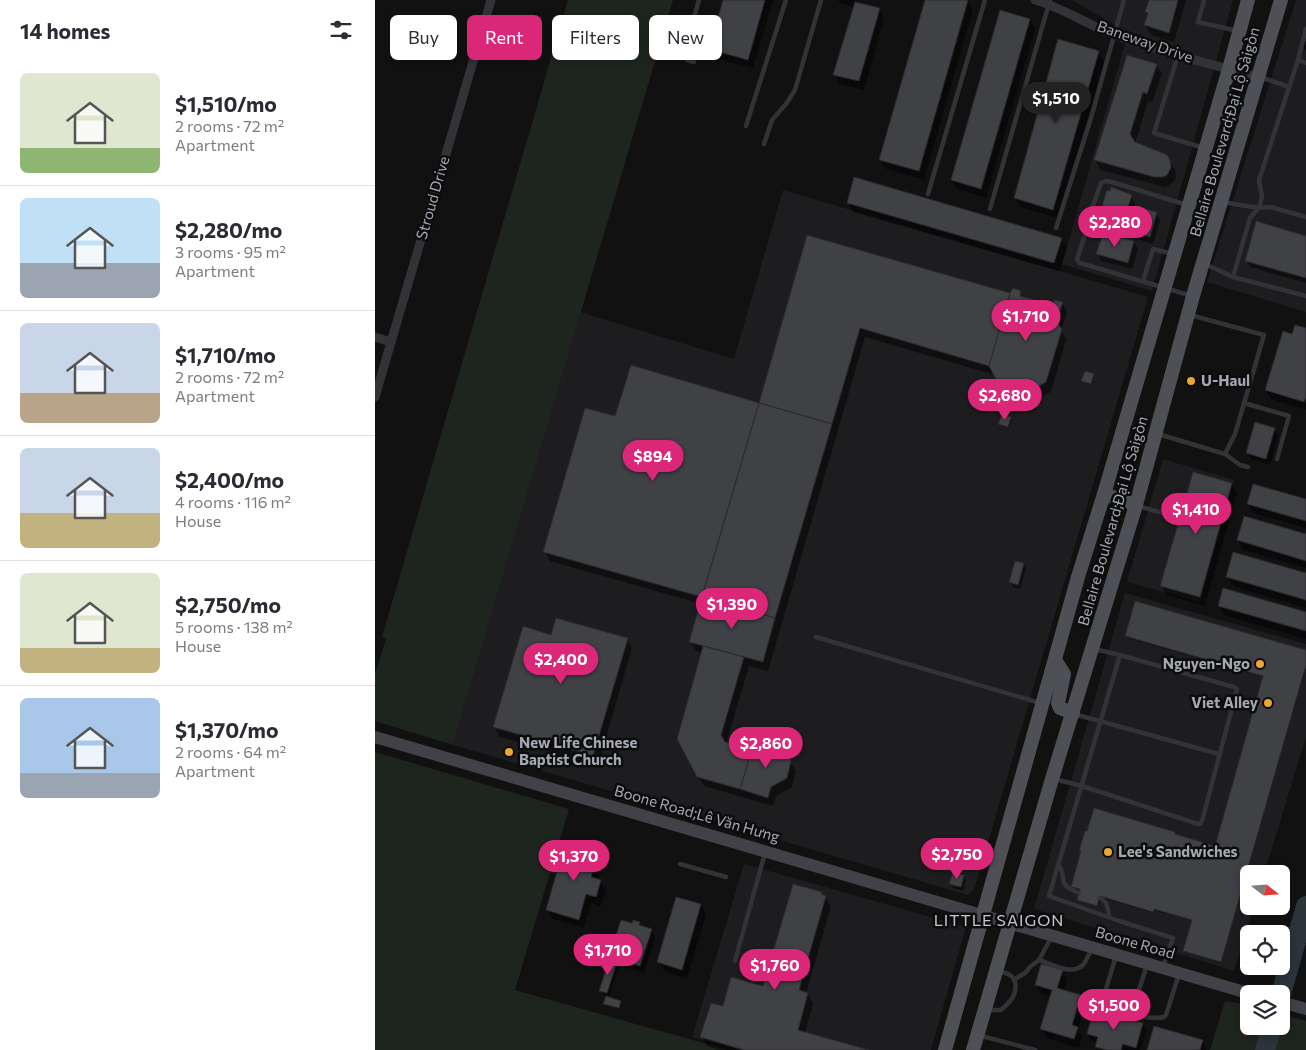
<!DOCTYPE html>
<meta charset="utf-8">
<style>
body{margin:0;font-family:Commissioner,sans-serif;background:#f7f7f7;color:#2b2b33;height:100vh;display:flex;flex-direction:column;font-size:19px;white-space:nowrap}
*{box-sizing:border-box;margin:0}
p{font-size:16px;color:#7c7c81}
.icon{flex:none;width:28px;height:28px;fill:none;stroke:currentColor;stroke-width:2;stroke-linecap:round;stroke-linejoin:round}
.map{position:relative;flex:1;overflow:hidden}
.panel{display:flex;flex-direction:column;background:#fff;width:375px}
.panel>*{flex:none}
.top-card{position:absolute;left:15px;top:15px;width:475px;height:45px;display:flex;gap:10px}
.needle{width:32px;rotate:107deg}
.controls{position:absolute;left:865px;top:865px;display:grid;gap:10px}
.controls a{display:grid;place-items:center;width:50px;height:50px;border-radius:8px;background:#fff;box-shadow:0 2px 8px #0003;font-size:25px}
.price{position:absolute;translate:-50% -42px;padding:0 11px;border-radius:18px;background:#db2777;color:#fff;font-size:16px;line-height:32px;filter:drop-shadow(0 1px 2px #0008)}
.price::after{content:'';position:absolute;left:50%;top:30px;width:15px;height:11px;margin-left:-8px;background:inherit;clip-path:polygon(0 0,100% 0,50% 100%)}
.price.on{background:#222;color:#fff}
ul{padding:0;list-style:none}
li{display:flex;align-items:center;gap:15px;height:125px;padding:0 20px}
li+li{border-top:1px solid #e1e1e2}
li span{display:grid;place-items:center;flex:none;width:140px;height:100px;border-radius:8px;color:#555}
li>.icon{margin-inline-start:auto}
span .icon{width:60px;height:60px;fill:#fffc;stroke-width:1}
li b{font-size:21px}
h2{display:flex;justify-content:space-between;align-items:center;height:60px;padding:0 20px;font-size:21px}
.tag{padding:0 18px;border-radius:8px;background:#fff;box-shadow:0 2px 8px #0003;font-size:18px;line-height:45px}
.tag.on{background:#db2777;color:#fff}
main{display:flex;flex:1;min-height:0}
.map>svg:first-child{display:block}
.built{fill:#1d1d1f}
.green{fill:#1e251e}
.shadow{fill:#0007}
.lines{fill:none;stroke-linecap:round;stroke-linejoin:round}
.river{stroke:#2b343a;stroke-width:20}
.building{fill:#404145;stroke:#2b2b2e}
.lane{stroke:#323337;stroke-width:4.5}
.street{stroke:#323337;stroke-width:9}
.secondary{stroke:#404247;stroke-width:12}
.primary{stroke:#4e5056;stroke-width:14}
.poi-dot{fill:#eaa731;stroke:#0c0c0d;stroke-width:2}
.labels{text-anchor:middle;stroke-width:5;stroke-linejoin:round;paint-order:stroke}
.street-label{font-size:15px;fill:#a3a8b3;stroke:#0c0c0d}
.poi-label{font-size:15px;font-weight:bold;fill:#a3a8b3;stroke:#0c0c0d;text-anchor:start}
.neighbourhood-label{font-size:16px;letter-spacing:1px;fill:#c4c7cf;stroke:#0c0c0d}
</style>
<main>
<section class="panel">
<h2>14 homes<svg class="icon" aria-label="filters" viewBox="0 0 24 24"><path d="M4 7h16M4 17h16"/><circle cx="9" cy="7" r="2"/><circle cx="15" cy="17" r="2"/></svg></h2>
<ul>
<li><span style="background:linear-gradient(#dfe7d0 75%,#8fb573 0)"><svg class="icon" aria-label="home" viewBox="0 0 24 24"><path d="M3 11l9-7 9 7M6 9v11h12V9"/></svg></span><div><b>$1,510/mo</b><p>2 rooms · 72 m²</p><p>Apartment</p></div></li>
<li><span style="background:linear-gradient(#bfe0f5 65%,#9aa5b1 0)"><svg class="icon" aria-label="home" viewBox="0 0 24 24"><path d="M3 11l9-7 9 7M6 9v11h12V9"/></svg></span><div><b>$2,280/mo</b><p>3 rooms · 95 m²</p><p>Apartment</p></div></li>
<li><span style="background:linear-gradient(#c9d6e8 70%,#b9a48a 0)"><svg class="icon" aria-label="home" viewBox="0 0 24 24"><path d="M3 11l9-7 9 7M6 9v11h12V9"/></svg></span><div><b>$1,710/mo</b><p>2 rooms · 72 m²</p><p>Apartment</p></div></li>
<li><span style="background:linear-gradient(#c9d6e8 65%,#c2b280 0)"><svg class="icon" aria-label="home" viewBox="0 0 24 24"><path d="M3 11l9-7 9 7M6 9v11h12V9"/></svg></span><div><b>$2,400/mo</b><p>4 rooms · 116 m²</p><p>House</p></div></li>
<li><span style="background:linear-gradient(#dfe7d0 75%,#c2b280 0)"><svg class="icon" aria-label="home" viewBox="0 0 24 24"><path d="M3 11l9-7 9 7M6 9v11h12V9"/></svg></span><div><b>$2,750/mo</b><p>5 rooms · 138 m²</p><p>House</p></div></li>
<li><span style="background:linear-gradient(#a9c7e8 75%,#9aa5b1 0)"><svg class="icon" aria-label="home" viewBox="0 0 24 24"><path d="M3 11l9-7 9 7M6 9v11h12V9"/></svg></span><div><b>$1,370/mo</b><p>2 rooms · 64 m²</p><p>Apartment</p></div></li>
</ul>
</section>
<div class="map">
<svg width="931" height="1050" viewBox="0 0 931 1050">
<rect width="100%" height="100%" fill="#111112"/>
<!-- built -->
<g class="built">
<polygon points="697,0 858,0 777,291 687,264 753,33"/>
<polygon points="921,0 931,0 931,312 832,282"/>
<polygon points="408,190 773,297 599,890 593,895 78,745 205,312 359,359"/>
<polygon points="788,459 859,480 825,602 752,582"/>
<polygon points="750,593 931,644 931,737 889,874 874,874 874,906 879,906 859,971 659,909"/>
<polygon points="369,864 591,927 556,1050 364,1050 317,1037"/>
</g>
<!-- green -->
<g class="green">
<polygon points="193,0 298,0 78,745 0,721 0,674 11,639 7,637"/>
<polygon points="0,752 194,809 140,990 353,1050 0,1050"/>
<polygon points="850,1001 874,1005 874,1026 906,1026 906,1014 931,1021 931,1050 835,1050"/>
</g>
<!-- shadow -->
<g class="shadow">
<polygon points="350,0 398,0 378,68 341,58 335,49"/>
<polygon points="463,0 480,0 479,3 504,9 509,19 489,90 465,84 460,75 480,7 465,3"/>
<polygon points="551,0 589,0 593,1 598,10 549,180 511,169 505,160"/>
<polygon points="775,0 811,0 799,42 776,35 770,25 773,15 771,12"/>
<polygon points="655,20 660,29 611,198 582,189 577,180"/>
<polygon points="931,39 931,51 928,47"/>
<polygon points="723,52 729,62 683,218 646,207 640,198"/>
<polygon points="781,65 787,74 777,102 773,101 760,144 794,161 800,170 801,178 799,181 793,186 790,187 726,170 720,160"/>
<polygon points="756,196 760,203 758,210 770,213 781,213 785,220 778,244 727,228 723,222"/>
<polygon points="473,203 686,239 692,248 684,271 478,212"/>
<polygon points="433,237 636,294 645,292 649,299 678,307 687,303 692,312 686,330 691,340 676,392 663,399 629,390 620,375 490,337 393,671 374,666 351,744 377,751 413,757 421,771 417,787 401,796 398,806 329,786 323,777 328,653 321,651 315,642 327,604 175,561 170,551 241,418 384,404"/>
<polygon points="931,237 931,283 875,267 871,260"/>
<polygon points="759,242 763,249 757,269 726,261 723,254"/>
<polygon points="931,330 931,410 896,399 891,390"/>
<polygon points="718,375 719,377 717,385 709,382 708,381"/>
<polygon points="636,418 637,420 634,428 626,426 625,424"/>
<polygon points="899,429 903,436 895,465 876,459 872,453"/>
<polygon points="857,484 862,493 830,606 792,595 786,586"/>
<polygon points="931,501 931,528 879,513 873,504"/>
<polygon points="931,535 931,568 868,550 863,540"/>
<polygon points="641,562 649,564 651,569 645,589 638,587 635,582"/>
<polygon points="931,575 931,608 858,586 852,577"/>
<polygon points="844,605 931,614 931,639 849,615"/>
<polygon points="177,636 252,639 257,648 223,765 125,737 119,727"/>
<polygon points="751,636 931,651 931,668 846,963 810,952 809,951 818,921 779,910 779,913 726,898 723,907 705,901 704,900 706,891 698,888 697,887 706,852 705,850 800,833 801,834 840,847 889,677 752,638"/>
<polygon points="223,853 228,862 222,880 225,881 231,890 226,906 216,903 209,928 178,919 172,910"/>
<polygon points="589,876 591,881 588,891 578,888 575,884"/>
<polygon points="446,893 448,896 450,897 456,906 431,994 433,994 438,1004 430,1033 489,1050 344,1050 332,1046 327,1037 349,1008 389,987"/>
<polygon points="326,905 331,914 312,979 289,971 284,962"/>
<polygon points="264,923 267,927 276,930 280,937 269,973 242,964 244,967 234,998 245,1002 246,1003 244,1009 231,1005 230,1003 232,996 228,995 226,991 239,962 236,957 258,925"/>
<polygon points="687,971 692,980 689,991 705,996 710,1005 703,1031 707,1037 704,1048 672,1038 667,1029 676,997 666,994 661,985"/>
<polygon points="767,1024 771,1031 765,1050 724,1050 722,1047 723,1043 717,1041 713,1034"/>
<polygon points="827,1041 832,1050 773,1050"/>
</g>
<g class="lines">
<!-- river -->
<g class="river">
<polyline points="906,994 931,906"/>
<polyline points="890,1050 897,1026"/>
</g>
</g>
<!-- building -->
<g class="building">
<polygon points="348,0 390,0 373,60 334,49"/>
<polygon points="550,0 593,0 544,171 504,160"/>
<polygon points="774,0 803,0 794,33 769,25 773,13 770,12"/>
<polygon points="480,2 505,8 484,81 458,75"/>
<polygon points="625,10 655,19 606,189 576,180"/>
<polygon points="683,39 724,51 678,210 639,198"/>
<polygon points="752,55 782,64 772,94 768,92 755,134 760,142 790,154 793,156 795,160 796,168 792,175 788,177 779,177 719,160"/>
<polygon points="479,177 687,238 679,263 472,203"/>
<polygon points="736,187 757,195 753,207 769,212 770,209 782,212 775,237 722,222 732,190 735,191"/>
<polygon points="881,221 931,236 931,278 870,261"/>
<polygon points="728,233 759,241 753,263 721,254"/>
<polygon points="432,235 635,293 614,366 485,328 457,424 384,403"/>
<polygon points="638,288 646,291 645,296 678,305 679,300 688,302 681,321 687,329 671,382 657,390 622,381 614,366 635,293"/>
<polygon points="920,325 931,328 931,397 929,402 890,390 908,331 917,334"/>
<polygon points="256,365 384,403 327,597 168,552 210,408 240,416"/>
<polygon points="710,371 719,374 716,384 706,381"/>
<polygon points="384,403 457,424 400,618 327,597"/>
<polygon points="627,414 636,417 633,427 623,424"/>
<polygon points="880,422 900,428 891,459 871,453"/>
<polygon points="818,472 857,483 825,597 785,586"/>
<polygon points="878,484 931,499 931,521 872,504"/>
<polygon points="869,516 931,534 931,561 862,540"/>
<polygon points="858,552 931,573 931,600 851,577"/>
<polygon points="640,561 649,563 643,585 634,582"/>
<polygon points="848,588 931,612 931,631 843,606"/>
<polygon points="327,597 400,618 388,662 314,642"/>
<polygon points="760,601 931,650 931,665 846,962 808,951 817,920 779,909 778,912 725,896 722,906 702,900 705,889 696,887 706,851 704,851 710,831 712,831 719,808 800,832 800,834 840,846 888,676 750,636"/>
<polygon points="181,618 253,638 218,756 118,727 148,626 176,635"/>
<polygon points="328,646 369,657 346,735 350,742 377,750 365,789 322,777 302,739"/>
<polygon points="391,741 408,746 416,761 412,778 396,787 393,798 365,789 377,750"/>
<polygon points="190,843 223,852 216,877 226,880 221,897 211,894 204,920 171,910"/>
<polygon points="578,872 589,875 586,887 574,884"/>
<polygon points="418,884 447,892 446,894 451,896 424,990 433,993 423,1030 494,1050 369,1050 325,1037 336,1003 348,1006 356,977 388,986"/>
<polygon points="301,897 326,904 307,970 282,962"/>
<polygon points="246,920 257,923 258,920 265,922 264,925 277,929 265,966 234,957"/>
<polygon points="234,960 242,962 232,993 224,991"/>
<polygon points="666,964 688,970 682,988 706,995 697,1025 703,1027 699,1039 665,1029 677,990 660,985"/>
<polygon points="231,996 246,1001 244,1008 228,1004"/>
<polygon points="719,1009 768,1023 761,1048 748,1044 746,1050 732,1050 720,1047 723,1037 712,1034"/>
<polygon points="779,1026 828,1040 825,1050 772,1050"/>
</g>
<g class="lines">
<!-- lane -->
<g class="lane">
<polyline points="829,0 823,22 863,31"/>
<polyline points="931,29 923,60 931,63"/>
<polyline points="803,55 779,133 829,148"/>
<polyline points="319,62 312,60 309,52 324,0"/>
<polyline points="885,77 914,87"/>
<polyline points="371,126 411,0"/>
<polyline points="389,144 397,120 411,104 420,90 446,0"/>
<polyline points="553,194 610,0"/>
<polyline points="847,202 884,208 896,207 931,217"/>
<polyline points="615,209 675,0"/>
<polyline points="714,217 726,183 731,181 737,182 812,205"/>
<polyline points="681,228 716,118 749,0"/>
<polyline points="711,232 702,259 703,261 705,263 817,296"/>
<polyline points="830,264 858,277 931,296"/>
<polyline points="858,277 875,218 884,208 887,197 884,180 923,60"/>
<polyline points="768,281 778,249 798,254"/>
<polyline points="869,403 914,416 902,459"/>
<polyline points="783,434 850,454 860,434 889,335 815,315"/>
<polyline points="850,454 865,465 873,467"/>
<polyline points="763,506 788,513"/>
<polyline points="441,637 665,703"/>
<polyline points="745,655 674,896 744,921 798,938 788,967"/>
<polyline points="699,714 844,754"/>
<polyline points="679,779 707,786 823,824 825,824 827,821 862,689 859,687 745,655 719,649"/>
<polyline points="305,864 351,877"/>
<path d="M683,864C694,879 679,883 704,893"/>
<path d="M725,898C733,902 733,909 734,917"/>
<path d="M741,956L727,1002L729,1006C744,1010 774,1021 789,1017L791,1015L804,974"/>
<path d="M664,960C677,964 696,976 708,965C711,961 714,954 716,950"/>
<polyline points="360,961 390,853"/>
<polyline points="640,979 650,973 656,966 664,960 677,936"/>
<path d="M611,1010H626C634,1003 643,995 640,982C639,979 639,978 636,976C633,973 628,972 624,971"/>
<polyline points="756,1014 772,965"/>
<polyline points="603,1035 660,1050"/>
</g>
<!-- street -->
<g class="street">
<path d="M660,0C688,8 713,25 740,35C787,53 836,64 883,77"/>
<polyline points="0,337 16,342"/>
<polyline points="0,397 116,0"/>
</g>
<!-- secondary -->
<g class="secondary">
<polyline points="0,737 876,994"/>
<polyline points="906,1002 931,1009"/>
</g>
<!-- primary -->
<g class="primary">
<polyline points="729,494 761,505"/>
<polyline points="680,660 689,674 683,703 685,708 698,713"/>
<polyline points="570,1050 703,577 729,494 854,69 873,0"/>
<polyline points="598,1050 677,779 761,505 818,296 906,0"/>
</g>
</g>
<!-- markers -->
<g class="poi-dot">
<circle cx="816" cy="381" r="5"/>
<circle cx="885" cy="664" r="5"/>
<circle cx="893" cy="703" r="5"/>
<circle cx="134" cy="752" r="5"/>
<circle cx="733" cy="852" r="5"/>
</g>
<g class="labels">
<!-- street labels -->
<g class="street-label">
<text transform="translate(770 42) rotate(19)" y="5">Baneway Drive</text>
<text transform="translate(850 132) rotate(-74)" y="5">Bellaire Boulevard;Đại Lộ Sàigòn</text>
<text transform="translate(58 198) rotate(-74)" y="5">Stroud Drive</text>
<text transform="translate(738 521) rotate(-74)" y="5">Bellaire Boulevard;Đại Lộ Sàigòn</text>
<text transform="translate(322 814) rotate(16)" y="5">Boone Road;Lê Văn Hưng</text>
<text transform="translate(760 943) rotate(16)" y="5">Boone Road</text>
</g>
<!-- poi labels -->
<g class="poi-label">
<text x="826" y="386">U-Haul</text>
<text x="875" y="669" text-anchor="end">Nguyen-Ngo</text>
<text x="883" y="708" text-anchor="end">Viet Alley</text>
<text x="144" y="748">New Life Chinese<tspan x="144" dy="17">Baptist Church</tspan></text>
<text x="743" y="857">Lee's Sandwiches</text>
</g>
<!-- neighbourhood labels -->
<g class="neighbourhood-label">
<text x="624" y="926">LITTLE SAIGON</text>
</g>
</g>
</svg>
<div class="controls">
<a><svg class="needle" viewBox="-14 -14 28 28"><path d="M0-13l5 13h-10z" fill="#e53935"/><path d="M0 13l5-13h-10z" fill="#7c7c81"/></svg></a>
<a><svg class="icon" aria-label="locate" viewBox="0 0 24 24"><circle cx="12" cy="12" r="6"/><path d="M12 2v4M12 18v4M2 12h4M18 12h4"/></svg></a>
<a><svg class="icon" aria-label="layers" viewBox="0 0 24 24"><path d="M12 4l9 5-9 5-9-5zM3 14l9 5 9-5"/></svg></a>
</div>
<b class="price on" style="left:681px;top:124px">$1,510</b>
<b class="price" style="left:740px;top:248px">$2,280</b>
<b class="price" style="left:651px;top:342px">$1,710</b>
<b class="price" style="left:630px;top:421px">$2,680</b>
<b class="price" style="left:278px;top:482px">$894</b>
<b class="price" style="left:821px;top:535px">$1,410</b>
<b class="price" style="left:357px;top:630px">$1,390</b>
<b class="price" style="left:186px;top:685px">$2,400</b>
<b class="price" style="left:391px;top:769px">$2,860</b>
<b class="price" style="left:582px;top:880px">$2,750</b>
<b class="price" style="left:199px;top:882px">$1,370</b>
<b class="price" style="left:233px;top:976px">$1,710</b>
<b class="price" style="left:400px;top:991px">$1,760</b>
<b class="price" style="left:739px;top:1031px">$1,500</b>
<div class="top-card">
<a class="tag">Buy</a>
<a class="tag on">Rent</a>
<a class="tag">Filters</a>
<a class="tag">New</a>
</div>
</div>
</main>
